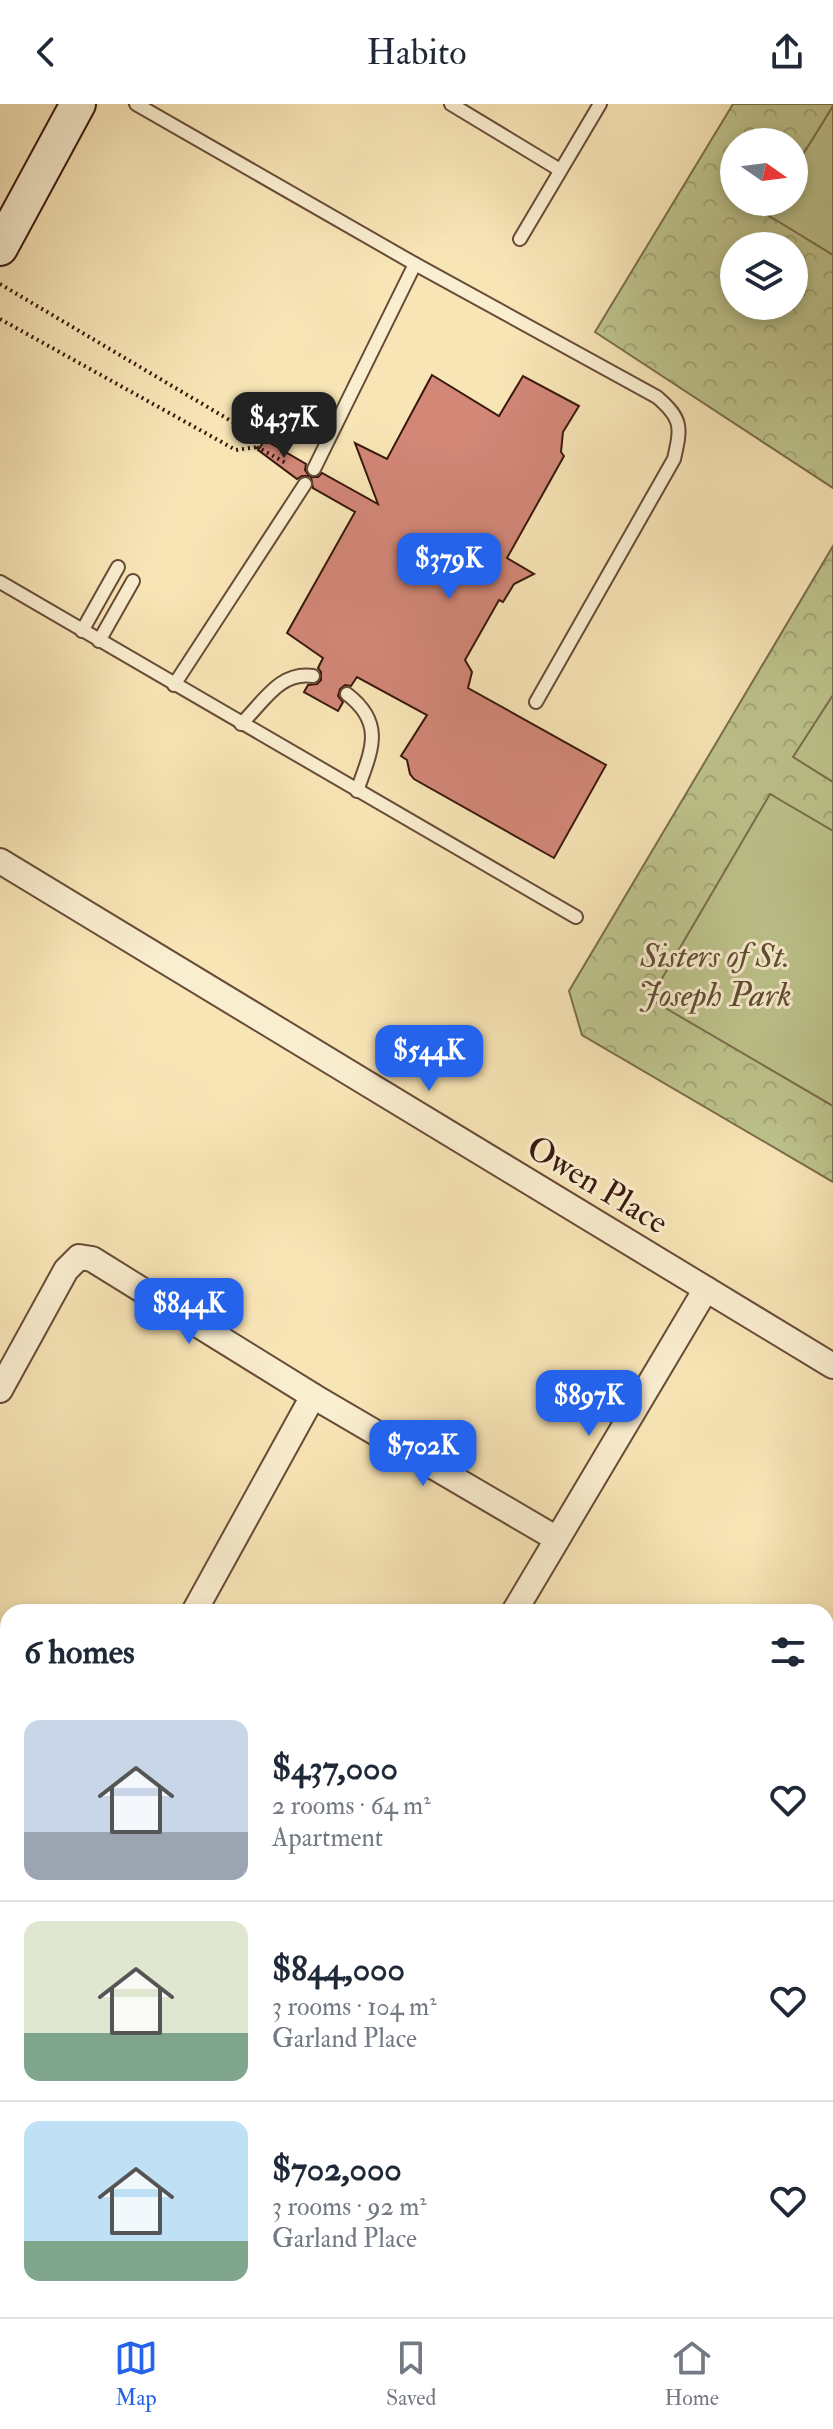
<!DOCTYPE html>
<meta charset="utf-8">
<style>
body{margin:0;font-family:"IM FELL Double Pica",serif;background:#f2f2f3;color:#1f2937;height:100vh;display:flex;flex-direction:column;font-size:30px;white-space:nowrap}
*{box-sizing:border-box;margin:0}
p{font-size:26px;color:#747a83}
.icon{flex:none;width:44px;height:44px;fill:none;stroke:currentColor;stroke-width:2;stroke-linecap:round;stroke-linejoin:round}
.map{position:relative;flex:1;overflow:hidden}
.drawer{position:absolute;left:0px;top:1500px;width:834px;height:714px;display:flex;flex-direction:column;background:#fff;border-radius:24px 24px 0 0;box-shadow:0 4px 12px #0003}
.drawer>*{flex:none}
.needle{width:52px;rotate:104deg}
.buttons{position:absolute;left:720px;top:24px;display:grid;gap:16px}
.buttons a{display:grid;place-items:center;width:88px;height:88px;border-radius:50%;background:#fff;box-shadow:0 4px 12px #0003;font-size:40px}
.price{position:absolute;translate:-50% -68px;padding:0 18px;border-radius:16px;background:#2563eb;color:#fff;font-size:26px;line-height:52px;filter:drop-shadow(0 2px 4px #0008)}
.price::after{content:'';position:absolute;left:50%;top:48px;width:24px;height:18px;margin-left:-12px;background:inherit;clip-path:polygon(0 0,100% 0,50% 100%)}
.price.current{background:#222;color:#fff}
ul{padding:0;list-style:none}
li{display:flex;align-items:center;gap:24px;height:200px;padding:0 24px}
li+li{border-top:2px solid #e0e1e3}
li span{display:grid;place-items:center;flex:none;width:224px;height:160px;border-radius:16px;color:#555}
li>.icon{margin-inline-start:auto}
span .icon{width:96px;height:96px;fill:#fffc;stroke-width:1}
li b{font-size:34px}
h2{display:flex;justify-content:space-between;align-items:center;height:96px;padding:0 24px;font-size:34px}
header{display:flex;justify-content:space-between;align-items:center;height:104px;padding:0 24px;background:#fff;font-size:36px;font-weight:600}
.dock{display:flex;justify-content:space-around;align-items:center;height:112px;border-top:2px solid #e0e1e3;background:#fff;font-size:22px;color:#747a83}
.dock a{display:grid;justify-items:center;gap:4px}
.dock .current{color:#2563eb}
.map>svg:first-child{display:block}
.park{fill:url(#park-crowns);stroke:#7b6e4d;stroke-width:2;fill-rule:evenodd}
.garden{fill:#bec48d;stroke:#7b6e4d;stroke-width:2}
.building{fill:#d28777;stroke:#38180d;stroke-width:2}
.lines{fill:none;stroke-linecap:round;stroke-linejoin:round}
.lane-casing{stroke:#684b37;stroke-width:16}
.street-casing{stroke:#684b37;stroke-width:28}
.secondary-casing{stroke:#38180d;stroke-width:38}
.path{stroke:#38180d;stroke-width:4;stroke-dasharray:2 4;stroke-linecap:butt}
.lane{stroke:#faeed0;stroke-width:12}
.street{stroke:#faeed0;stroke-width:24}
.secondary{stroke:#faeed0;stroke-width:34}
.labels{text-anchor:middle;stroke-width:6;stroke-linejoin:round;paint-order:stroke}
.park-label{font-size:34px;font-style:italic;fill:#604c33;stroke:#faeed0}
.street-label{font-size:34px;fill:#38180d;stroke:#faeed0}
</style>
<header><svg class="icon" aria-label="back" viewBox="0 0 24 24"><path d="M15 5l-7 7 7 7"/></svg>Habito<svg class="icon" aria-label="share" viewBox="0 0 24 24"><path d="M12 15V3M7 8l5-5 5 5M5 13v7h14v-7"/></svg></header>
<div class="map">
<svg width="833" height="2213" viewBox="0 0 833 2213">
<defs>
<pattern id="park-crowns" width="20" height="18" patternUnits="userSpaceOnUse" patternTransform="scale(2)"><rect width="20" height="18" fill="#bec48d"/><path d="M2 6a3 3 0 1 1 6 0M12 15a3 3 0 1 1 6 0" fill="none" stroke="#a4a878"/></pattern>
</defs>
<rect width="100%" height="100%" fill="#f8e5b6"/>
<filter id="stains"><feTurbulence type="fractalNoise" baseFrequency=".0025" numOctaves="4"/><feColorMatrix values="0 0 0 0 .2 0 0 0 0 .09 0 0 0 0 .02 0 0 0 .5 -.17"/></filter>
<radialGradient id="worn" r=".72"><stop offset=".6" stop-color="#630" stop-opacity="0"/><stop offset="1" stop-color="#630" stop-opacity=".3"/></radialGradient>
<!-- park -->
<g class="park">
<path d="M733,0H833V384L595,228ZM734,38H794V98H734ZM734,142H794V202H734Z"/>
<polygon points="833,442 833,1078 582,931 569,887"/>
</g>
<!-- garden -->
<g class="garden">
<polygon points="833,2 833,151 766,110 774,98 794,98 794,65"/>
<polygon points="833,591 833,678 793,653"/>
<polygon points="770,690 833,727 833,1002 650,895"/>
</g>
<!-- building -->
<g class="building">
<polygon points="432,271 499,312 523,272 579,302 563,328 561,348 564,352 507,454 534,470 514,480 503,498 499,496 465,556 472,568 468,584 606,661 554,754 414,675 410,670 407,656 401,652 427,611 357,573 351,582 345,581 340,585 338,592 343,598 338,607 304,588 308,581 317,580 321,576 321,568 318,564 323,554 287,529 355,408 313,384 311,373 318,373 322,369 378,400 355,339 387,355"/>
<polygon points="265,336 306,360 305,366 309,372 302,372 297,375 258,346"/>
</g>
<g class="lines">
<defs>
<g id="lane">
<path d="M136,0L415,160L657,293C683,315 681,324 674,355L536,598"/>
<polyline points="451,0 560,66"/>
<polyline points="520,135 600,0"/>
<polyline points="314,365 415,160"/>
<polyline points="0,478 576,813"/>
<polyline points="82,527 118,463"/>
<polyline points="99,537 133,477"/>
<polyline points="174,581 305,380"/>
<path d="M347,590C386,620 371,647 357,687"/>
<path d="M241,620C263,599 279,567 313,572"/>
</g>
<g id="street">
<polyline points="0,757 833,1262"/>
<polyline points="0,1286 66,1166 79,1153 92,1155 313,1292 557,1435"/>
<polyline points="194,1508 313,1292"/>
<polyline points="514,1508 706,1185"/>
<polyline points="826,1583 833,1588"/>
<polyline points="0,1630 8,1635"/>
<polyline points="826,1911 833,1915"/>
<polyline points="0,1967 8,1972"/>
<polyline points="460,2206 472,2213"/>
<polyline points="622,2213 626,2206"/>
</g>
<polyline id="secondary" points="0,144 78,0"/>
</defs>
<!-- lane casing -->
<use href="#lane" class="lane-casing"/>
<!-- street casing -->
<use href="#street" class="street-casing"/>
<!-- secondary casing -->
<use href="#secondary" class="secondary-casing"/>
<!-- path -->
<g class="path">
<polyline points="0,180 248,327 257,343 286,359"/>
<polyline points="0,215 236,346 257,343"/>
</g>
<!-- lane -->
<use href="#lane" class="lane"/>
<!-- street -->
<use href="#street" class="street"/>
<!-- secondary -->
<use href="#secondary" class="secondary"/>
</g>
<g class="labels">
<!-- park labels -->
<g class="park-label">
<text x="715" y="863">Sisters of St.<tspan x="715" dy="39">Joseph Park</tspan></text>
</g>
<!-- street labels -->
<g class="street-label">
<text transform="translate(598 1080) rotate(31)" y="12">Owen Place</text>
</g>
</g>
<rect width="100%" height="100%" filter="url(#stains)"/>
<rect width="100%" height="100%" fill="url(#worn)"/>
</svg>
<div class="buttons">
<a><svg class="needle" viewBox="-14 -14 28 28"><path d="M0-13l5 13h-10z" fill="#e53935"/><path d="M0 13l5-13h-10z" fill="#747a83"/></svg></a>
<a><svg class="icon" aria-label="layers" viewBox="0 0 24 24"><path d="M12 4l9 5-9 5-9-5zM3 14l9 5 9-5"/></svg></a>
</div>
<b class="price current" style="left:284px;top:356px">$437K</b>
<b class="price" style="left:449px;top:497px">$379K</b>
<b class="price" style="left:429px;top:989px">$544K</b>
<b class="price" style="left:189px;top:1242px">$844K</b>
<b class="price" style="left:589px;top:1334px">$897K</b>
<b class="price" style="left:423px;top:1384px">$702K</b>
<section class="drawer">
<h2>6 homes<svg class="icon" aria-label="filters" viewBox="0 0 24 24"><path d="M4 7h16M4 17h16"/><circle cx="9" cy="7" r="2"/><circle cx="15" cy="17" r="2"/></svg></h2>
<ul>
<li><span style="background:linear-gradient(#c9d6e8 70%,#9aa5b1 0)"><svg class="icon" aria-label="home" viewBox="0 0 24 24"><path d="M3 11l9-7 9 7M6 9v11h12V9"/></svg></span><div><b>$437,000</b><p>2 rooms · 64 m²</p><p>Apartment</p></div><svg class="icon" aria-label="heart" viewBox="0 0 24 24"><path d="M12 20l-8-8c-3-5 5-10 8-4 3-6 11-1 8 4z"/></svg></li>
<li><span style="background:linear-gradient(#dfe7d0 70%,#7fa58c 0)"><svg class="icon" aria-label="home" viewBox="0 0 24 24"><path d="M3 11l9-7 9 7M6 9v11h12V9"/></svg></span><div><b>$844,000</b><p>3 rooms · 104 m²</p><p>Garland Place</p></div><svg class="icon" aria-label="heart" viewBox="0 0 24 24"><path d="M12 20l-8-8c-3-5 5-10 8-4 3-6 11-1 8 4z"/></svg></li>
<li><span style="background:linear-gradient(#bfe0f5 75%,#7fa58c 0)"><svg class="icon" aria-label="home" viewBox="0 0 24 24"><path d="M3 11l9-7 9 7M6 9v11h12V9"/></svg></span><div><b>$702,000</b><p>3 rooms · 92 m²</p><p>Garland Place</p></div><svg class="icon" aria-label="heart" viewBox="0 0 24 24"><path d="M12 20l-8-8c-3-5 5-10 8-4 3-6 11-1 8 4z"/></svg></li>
</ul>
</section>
</div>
<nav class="dock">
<a class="current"><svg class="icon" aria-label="map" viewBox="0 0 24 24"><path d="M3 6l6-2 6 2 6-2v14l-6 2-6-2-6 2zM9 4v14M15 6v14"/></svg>Map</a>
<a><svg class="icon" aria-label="saved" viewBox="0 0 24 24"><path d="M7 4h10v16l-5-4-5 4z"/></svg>Saved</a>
<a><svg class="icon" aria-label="home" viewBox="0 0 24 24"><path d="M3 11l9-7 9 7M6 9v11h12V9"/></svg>Home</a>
</nav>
